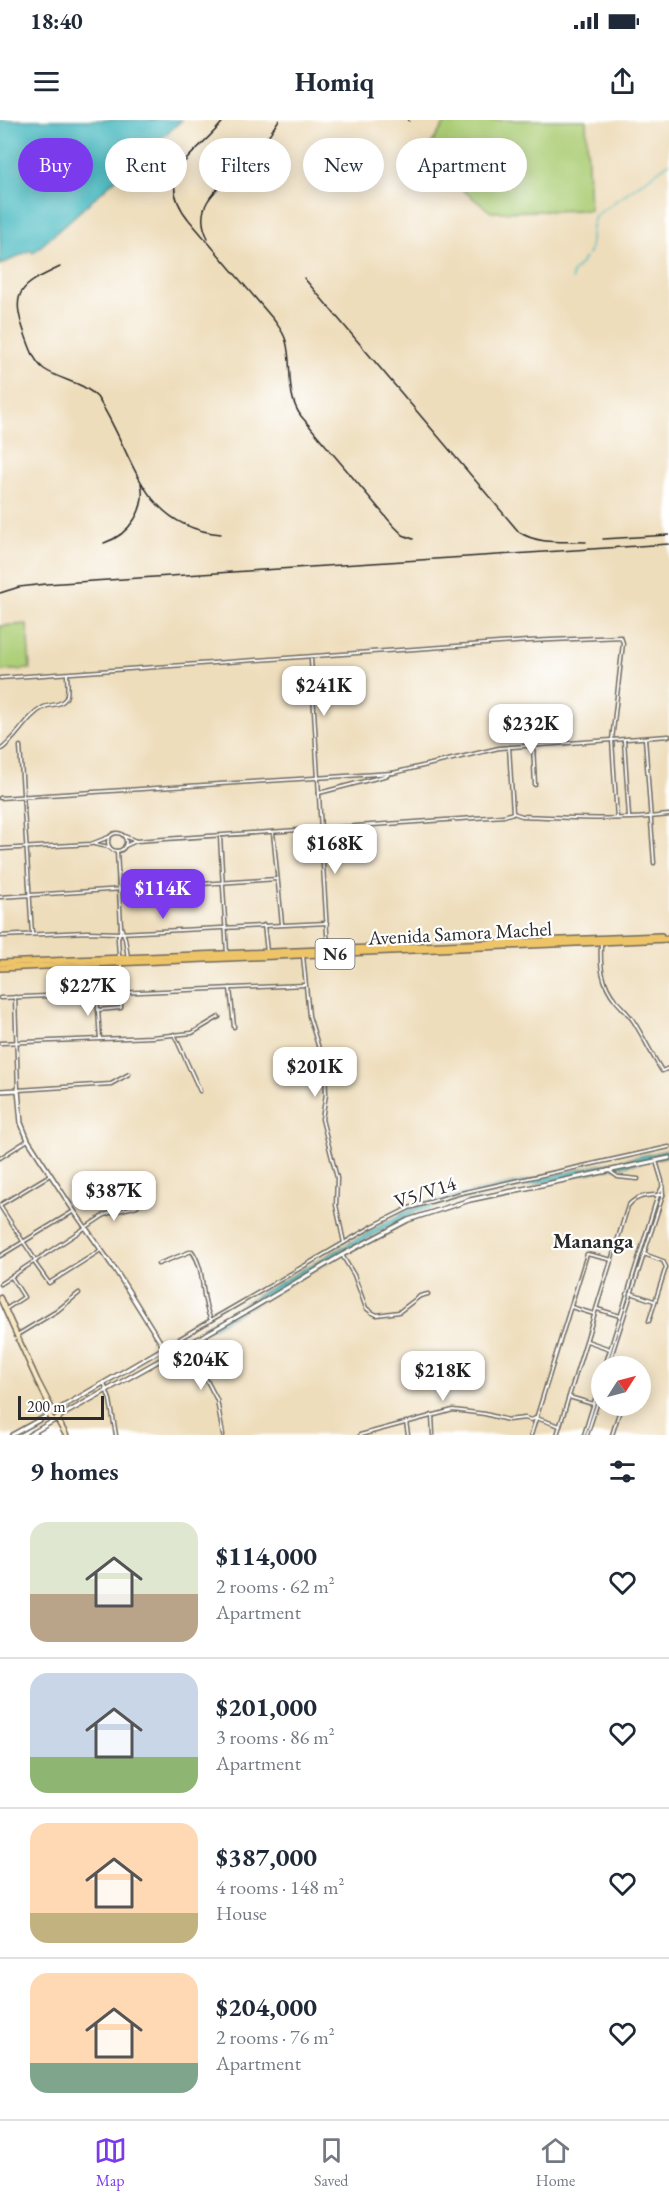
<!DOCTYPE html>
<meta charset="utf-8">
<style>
body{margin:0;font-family:"EB Garamond",serif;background:#f2f2f3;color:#1f2937;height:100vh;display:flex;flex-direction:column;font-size:22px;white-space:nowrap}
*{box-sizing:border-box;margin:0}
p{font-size:20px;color:#747a83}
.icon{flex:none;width:33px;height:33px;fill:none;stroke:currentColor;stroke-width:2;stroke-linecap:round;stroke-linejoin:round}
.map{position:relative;height:1315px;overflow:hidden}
.side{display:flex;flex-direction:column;background:#fff;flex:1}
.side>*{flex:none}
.hud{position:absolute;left:18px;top:18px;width:633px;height:54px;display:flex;gap:12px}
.needle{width:39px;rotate:54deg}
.buttons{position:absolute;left:591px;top:1236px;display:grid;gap:12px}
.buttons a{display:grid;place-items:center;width:60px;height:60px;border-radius:50%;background:#fff;box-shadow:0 3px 15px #0003;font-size:30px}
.scale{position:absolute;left:18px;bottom:15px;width:86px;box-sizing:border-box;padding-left:6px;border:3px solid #2b2b2b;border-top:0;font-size:16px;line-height:21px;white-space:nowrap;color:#2b2b2b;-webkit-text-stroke:4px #fff;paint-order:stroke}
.price{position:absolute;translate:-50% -51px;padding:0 14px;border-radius:12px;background:#fff;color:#222;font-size:20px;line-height:39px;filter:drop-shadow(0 2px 3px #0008)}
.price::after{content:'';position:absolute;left:50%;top:36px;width:18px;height:14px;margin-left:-9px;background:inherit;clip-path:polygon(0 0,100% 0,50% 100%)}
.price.on{background:#7c3aed;color:#fff}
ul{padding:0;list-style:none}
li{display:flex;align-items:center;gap:18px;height:150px;padding:0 30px}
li+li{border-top:2px solid #e0e1e3}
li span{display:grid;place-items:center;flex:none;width:168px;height:120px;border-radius:18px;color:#555}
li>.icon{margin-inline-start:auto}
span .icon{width:72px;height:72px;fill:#fffc;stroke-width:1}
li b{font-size:26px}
h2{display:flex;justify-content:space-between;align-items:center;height:72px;padding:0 30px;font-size:26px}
.pill{padding:0 21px;border-radius:27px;background:#fff;box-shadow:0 3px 15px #0003;font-size:21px;line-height:54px}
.pill.on{background:#7c3aed;color:#fff}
.status{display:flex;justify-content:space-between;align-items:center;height:42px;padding:0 30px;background:#fff;direction:ltr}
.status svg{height:16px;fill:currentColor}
header{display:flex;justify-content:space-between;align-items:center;height:78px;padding:0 30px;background:#fff;font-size:27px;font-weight:700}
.tabs{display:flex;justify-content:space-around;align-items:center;height:84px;border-top:2px solid #e0e1e3;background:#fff;font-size:16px;color:#747a83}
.tabs a{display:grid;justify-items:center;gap:3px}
.tabs .on{color:#7c3aed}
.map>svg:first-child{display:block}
.green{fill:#abcd75;stroke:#6b7c50;stroke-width:1.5}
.water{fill:#4dbcc2;stroke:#3c7476;stroke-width:1.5}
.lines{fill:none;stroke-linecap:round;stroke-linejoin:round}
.stream{stroke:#4dbcc2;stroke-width:1.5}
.minor-casing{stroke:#6f695d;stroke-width:5}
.tertiary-casing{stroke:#6f695d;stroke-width:6}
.secondary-casing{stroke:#6f695d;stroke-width:7}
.trunk-casing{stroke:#6f695d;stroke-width:8}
.minor{stroke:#fff;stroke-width:2}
.tertiary{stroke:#fff;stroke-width:3}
.secondary{stroke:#f8e7c3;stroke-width:4}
.trunk{stroke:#eec469;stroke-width:5}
.rail{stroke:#2b2b2b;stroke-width:1.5}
.labels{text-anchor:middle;stroke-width:4.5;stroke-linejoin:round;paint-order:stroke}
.shield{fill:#fff;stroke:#6b6b6b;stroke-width:1.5}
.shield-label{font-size:18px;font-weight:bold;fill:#2b2b2b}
.street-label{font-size:20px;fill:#2b2b2b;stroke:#fff}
.neighbourhood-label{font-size:21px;font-weight:bold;fill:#2b2b2b;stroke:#fff}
</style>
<div class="status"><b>18:40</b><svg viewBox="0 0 49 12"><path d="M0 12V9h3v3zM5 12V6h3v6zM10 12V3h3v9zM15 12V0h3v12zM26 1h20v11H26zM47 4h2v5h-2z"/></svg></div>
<header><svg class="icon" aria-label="menu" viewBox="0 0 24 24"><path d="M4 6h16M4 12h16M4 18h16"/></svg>Homiq<svg class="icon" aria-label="share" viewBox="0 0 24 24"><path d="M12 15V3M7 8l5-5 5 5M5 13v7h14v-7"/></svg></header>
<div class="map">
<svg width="669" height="1315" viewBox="0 0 669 1315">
<rect width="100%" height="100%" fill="#fff"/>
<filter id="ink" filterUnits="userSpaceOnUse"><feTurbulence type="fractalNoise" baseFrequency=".0167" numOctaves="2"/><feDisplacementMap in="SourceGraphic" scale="12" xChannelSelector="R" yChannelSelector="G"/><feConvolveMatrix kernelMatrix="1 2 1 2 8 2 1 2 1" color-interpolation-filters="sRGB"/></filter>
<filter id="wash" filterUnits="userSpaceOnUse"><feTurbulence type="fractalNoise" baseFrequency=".008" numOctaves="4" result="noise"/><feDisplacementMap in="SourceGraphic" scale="24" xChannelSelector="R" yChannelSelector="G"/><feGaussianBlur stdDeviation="1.35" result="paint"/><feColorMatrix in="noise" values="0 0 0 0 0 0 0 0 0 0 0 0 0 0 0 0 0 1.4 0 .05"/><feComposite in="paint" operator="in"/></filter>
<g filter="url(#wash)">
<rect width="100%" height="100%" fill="#edb"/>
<!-- green -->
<g class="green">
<polygon points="447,0 586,0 590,90 491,92 422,38"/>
<polygon points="27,504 30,549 0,551 0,506"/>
</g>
<!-- water -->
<g class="water">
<polygon points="0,0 182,0 33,133 31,130 0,145"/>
<polygon points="669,1030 669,1036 448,1083 416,1092 401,1100 210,1209 204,1211 202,1207 406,1091 430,1082"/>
</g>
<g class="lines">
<!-- stream -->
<g class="stream">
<path d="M588,135C594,122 588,107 596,95L669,43"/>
<polyline points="572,160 572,154 585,138"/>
</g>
</g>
</g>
<g filter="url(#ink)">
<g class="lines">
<defs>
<g id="minor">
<polyline points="311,539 328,830"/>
<polyline points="0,558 528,521 621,517 623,523 612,620 617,698"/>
<polyline points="645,618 654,743"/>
<polyline points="624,620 629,697"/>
<polyline points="533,625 535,665"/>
<polyline points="20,626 32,814"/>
<polyline points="509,627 513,693"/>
<path d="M0,630C17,619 26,596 44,587C51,584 61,586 66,578C69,572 67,561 67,554"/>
<polyline points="393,653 499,628 669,616"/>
<polyline points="319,673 388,655"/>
<polyline points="0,678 393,653"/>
<polyline points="273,712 282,804"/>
<circle cx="117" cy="722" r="9"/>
<polyline points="124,716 136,721"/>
<polyline points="220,717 227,834"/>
<polyline points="94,724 109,727"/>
<path d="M125,726L136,721L504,696L513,693L522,696C571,698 621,701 669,695"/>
<polyline points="0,729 91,724 109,717"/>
<polyline points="117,731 121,807 125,818 128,838"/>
<polyline points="0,777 277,759"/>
<polyline points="264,805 267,832"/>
<polyline points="0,816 87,812 119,813 327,803"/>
<path d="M601,824C600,845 601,863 616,881C622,888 629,894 634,902C644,918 652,935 662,951L669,948"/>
<polyline points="119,836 118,819 121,807"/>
<polyline points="303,836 309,896 325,948 326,974 322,999 337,1058 336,1085 344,1123"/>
<polyline points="230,868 234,907"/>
<polyline points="97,875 100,919"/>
<polyline points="15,877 18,970 111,964 129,954"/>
<polyline points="0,878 305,865"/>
<polyline points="98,890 121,888 121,843"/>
<polyline points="174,914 200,971"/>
<polyline points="0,923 152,917 192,913 219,897"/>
<polyline points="0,1038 28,1020"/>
<polyline points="608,1050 618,1057 638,1059"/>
<polyline points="0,1085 50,1055"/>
<polyline points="0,1086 36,1141"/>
<polyline points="644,1134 663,1141 666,1147 649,1201"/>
<polyline points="342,1135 354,1155 366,1188 371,1192 377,1195 399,1192 420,1176 428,1174"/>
<polyline points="0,1136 74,1091"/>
<polyline points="34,1142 49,1163 101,1130"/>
<path d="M158,1144L192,1131C207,1153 199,1176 211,1200L164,1228"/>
<path d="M0,1164L103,1096C113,1090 126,1090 137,1086"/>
<polyline points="631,1173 654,1181"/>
<polyline points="571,1187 594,1194"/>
<polyline points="6,1189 24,1177 12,1158"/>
<polyline points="597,1189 620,1196"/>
<polyline points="211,1200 373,1106 409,1088 461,1073 669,1027"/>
<polyline points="17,1215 57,1191 79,1173"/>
<polyline points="587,1221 610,1229"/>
<polyline points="188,1224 217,1280 223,1315"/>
<polyline points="605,1246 658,1075 663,1066"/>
<polyline points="608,1246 663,1075 662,1061 656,1041"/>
<polyline points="104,1263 110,1280 116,1315"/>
<polyline points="569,1277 593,1284"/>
<polyline points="432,1295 433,1315"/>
<polyline points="406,1302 408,1315"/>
<polyline points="360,1315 453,1290 485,1294 508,1300 525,1298 531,1300 536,1298 560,1306"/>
<polyline points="531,1315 587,1134 612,1140"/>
<path d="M557,1315L628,1086C636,1075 650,1075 663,1075"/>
<polyline points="584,1315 602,1257"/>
<polyline points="587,1315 602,1269"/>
<polyline points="612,1315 620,1290 613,1286"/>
</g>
<g id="tertiary">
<polyline points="0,971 18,970 21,1003 28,1020 74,1091 116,1151 164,1228 57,1290"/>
<polyline points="59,1297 251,1189 342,1135 408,1100 470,1080 669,1038"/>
<polyline points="12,1315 50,1294"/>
<polyline points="29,1315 55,1300"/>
</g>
<g id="secondary">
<polyline points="0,1178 37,1260 53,1291"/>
<circle cx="55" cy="1295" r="5"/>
<polyline points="57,1299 66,1315"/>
</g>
<g id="trunk">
<polyline points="0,843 661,816"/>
<polyline points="0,848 669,819"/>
</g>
</defs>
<!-- minor casing -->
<use href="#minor" class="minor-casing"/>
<!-- tertiary casing -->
<use href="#tertiary" class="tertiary-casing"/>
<!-- secondary casing -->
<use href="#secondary" class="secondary-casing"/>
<!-- trunk casing -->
<use href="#trunk" class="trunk-casing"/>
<!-- minor -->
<use href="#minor" class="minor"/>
<!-- tertiary -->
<use href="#tertiary" class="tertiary"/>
<!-- secondary -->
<use href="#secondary" class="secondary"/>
<!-- trunk -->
<use href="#trunk" class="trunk"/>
<!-- rail -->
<g class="rail">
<path d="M224,0C199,34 150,52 189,100L274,200C279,207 284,213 286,221C293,246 285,274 301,296L392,404L403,415L413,419"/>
<polyline points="408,0 409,1"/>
<path d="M208,118C188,80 229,62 251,38C262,27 270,13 279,0"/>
<path d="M60,147C20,166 9,171 26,217C30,228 34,241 44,249C61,261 82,261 97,277C135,334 139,407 221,414"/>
<path d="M304,158L519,412C539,425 563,421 586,422"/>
<polyline points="603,419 669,415"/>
<path d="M104,423C129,415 147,389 141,363"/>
<polyline points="0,473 19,467 46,464 669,424"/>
</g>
</g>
</g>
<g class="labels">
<!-- shield labels -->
<rect class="shield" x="315.5" y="819" width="39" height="30" rx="4.5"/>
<g class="shield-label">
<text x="335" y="840">N6</text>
</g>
<!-- street labels -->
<g class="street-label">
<text transform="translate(460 813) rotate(-3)" y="7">Avenida Samora Machel</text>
<text transform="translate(425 1072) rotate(-18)" y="7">V5/V14</text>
</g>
<!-- neighbourhood labels -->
<g class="neighbourhood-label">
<text x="593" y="1128">Mananga</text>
</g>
</g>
</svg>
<div class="buttons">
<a><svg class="needle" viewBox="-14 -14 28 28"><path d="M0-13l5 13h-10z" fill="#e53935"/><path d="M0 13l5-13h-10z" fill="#747a83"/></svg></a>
</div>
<div class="scale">200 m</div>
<b class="price" style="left:324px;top:597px">$241K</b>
<b class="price" style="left:531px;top:635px">$232K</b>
<b class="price" style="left:335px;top:755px">$168K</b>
<b class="price on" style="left:163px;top:800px">$114K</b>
<b class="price" style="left:88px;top:897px">$227K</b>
<b class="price" style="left:315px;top:978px">$201K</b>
<b class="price" style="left:114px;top:1102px">$387K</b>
<b class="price" style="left:201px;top:1271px">$204K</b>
<b class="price" style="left:443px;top:1282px">$218K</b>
<div class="hud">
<a class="pill on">Buy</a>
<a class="pill">Rent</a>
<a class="pill">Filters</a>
<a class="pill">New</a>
<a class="pill">Apartment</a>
</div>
</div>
<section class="side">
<h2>9 homes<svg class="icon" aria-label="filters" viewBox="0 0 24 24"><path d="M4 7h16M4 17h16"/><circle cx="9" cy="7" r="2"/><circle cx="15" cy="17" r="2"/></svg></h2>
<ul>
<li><span style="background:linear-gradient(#dfe7d0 60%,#b9a48a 0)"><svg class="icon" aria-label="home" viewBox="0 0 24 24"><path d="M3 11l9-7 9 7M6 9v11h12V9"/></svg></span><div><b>$114,000</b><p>2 rooms · 62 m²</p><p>Apartment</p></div><svg class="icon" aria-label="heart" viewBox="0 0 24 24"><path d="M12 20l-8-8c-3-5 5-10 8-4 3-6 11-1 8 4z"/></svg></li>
<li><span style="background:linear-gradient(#c9d6e8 70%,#8fb573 0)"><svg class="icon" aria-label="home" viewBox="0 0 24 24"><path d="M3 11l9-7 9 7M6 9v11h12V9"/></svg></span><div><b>$201,000</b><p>3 rooms · 86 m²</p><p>Apartment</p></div><svg class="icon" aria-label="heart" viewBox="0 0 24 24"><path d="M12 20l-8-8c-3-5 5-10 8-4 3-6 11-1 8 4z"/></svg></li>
<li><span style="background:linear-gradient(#ffd9b3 75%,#c2b280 0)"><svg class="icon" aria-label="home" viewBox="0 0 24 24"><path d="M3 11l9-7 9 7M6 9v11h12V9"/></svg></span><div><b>$387,000</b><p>4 rooms · 148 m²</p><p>House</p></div><svg class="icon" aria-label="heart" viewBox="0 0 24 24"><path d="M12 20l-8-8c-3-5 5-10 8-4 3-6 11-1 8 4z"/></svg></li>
<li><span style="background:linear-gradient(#ffd9b3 75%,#7fa58c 0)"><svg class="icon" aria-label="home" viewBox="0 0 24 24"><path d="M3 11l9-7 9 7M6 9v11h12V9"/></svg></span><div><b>$204,000</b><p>2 rooms · 76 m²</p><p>Apartment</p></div><svg class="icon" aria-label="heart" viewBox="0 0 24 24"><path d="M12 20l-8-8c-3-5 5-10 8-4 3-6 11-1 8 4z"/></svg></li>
</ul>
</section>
<nav class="tabs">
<a class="on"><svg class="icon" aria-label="map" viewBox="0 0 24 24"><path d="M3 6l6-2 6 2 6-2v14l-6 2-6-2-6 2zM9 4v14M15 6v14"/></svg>Map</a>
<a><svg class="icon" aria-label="saved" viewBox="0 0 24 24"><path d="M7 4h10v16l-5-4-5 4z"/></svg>Saved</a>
<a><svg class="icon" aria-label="home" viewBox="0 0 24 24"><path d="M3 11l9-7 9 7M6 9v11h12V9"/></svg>Home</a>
</nav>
